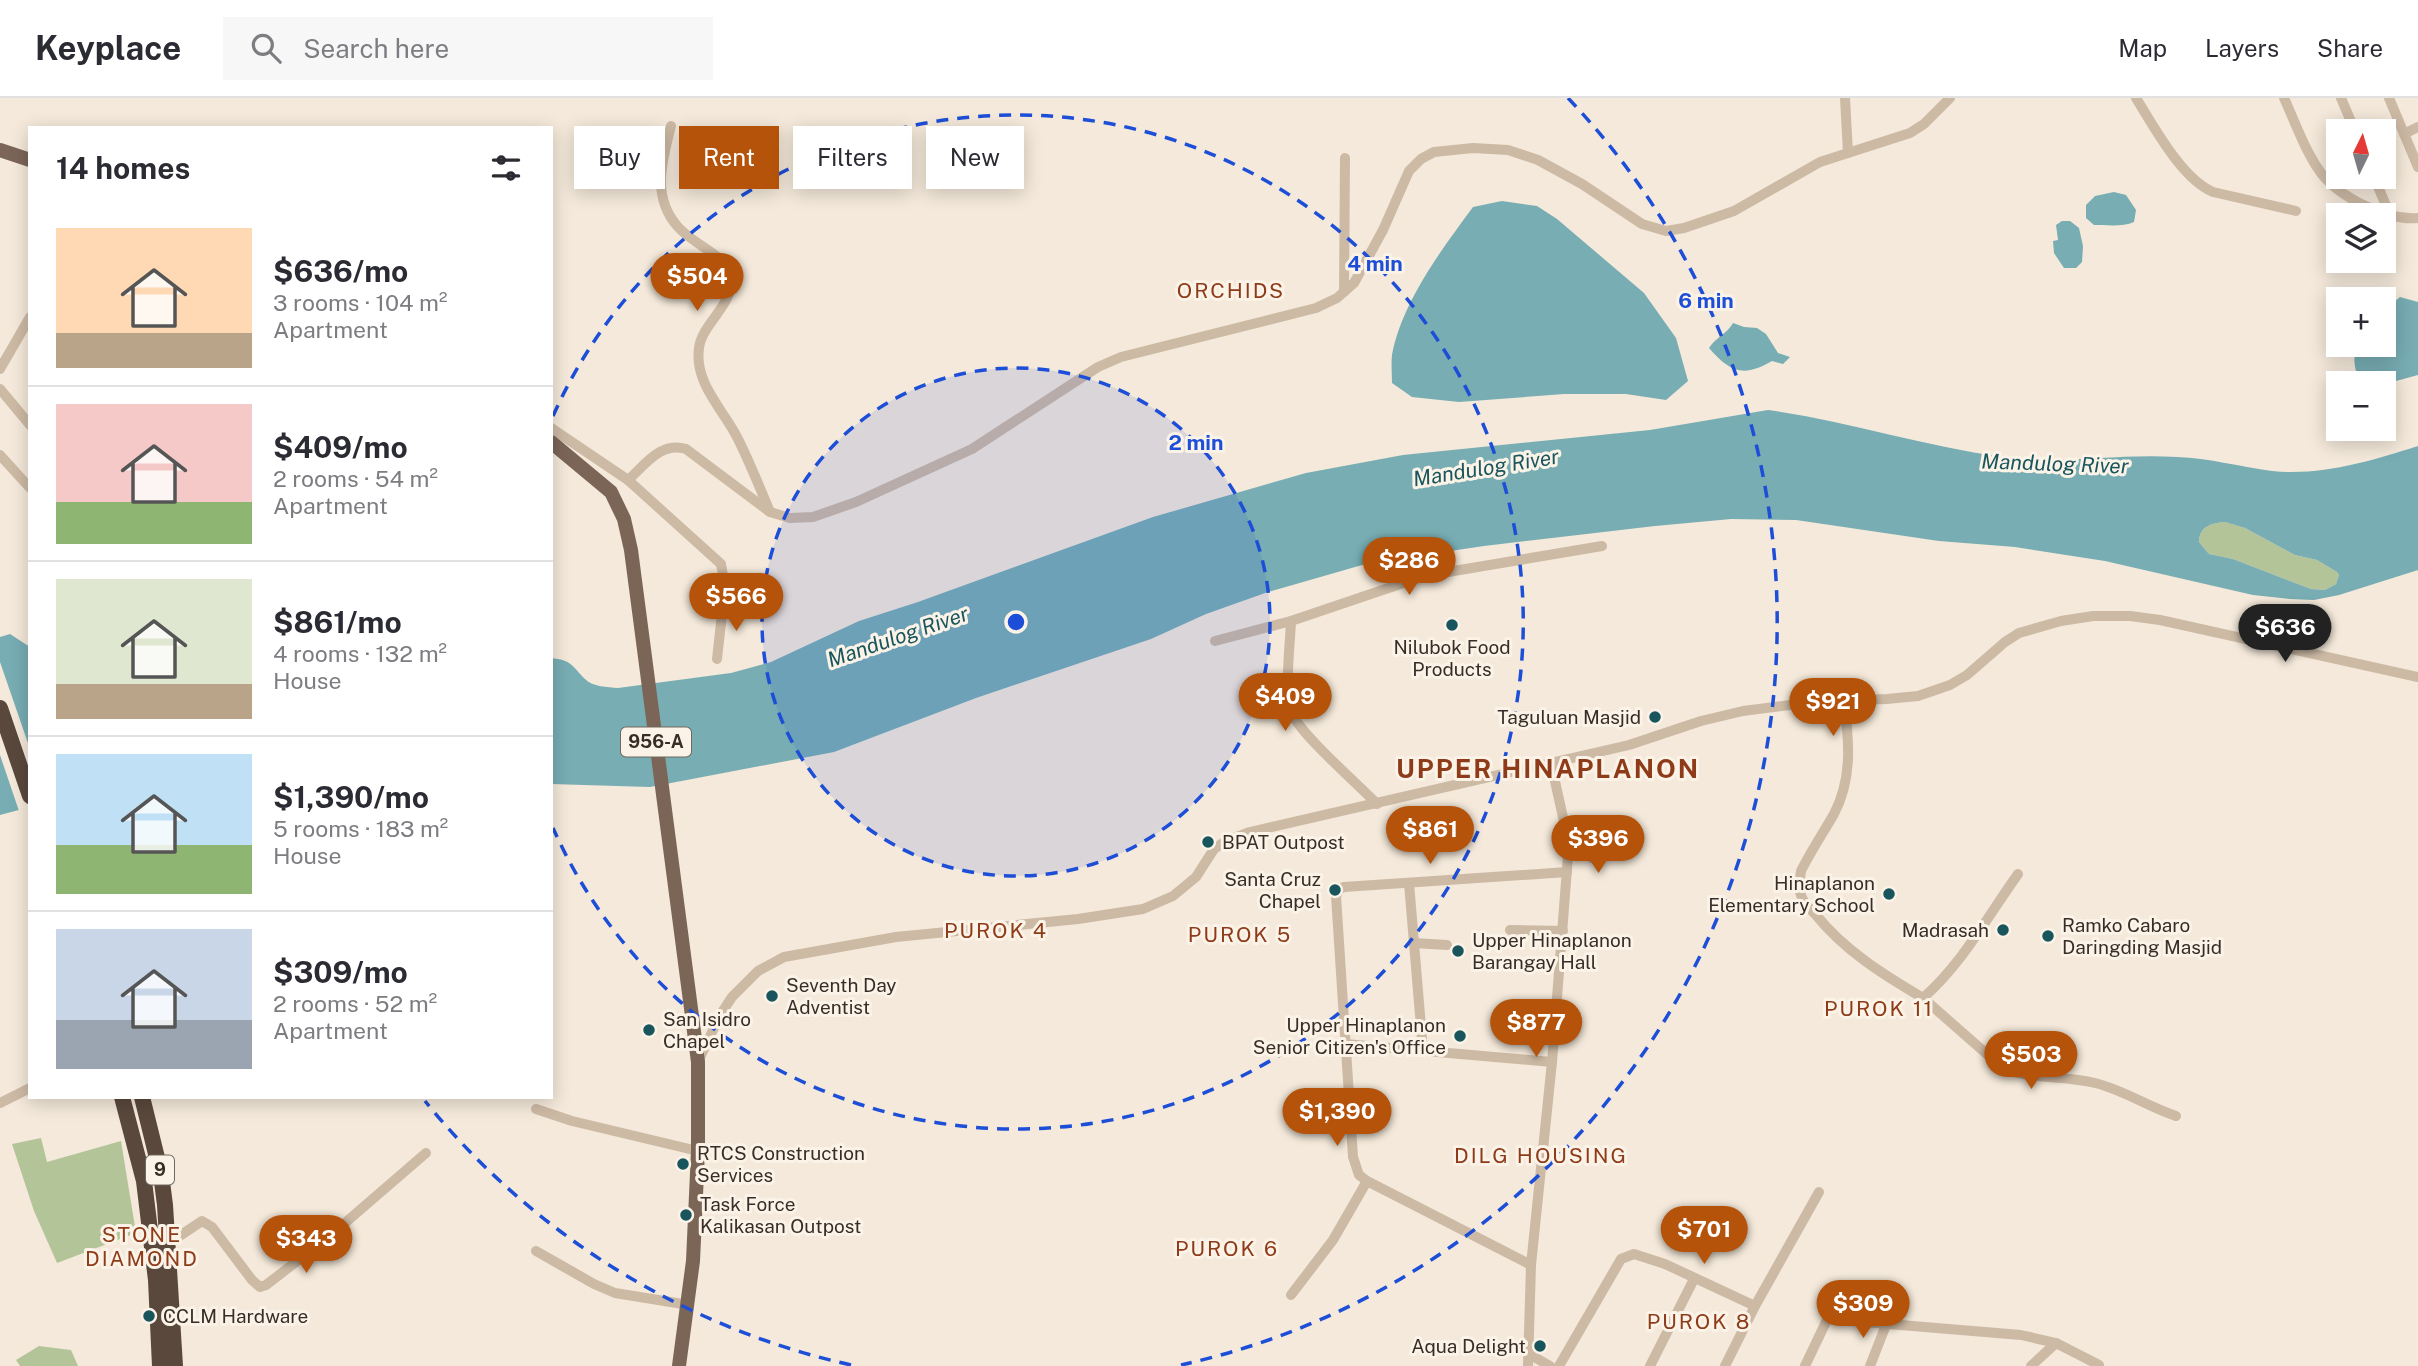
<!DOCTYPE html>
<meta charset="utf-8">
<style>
body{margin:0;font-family:"Public Sans",sans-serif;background:#f7f7f7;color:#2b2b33;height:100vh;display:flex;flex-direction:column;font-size:26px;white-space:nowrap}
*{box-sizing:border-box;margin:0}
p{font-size:23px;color:#7c7c81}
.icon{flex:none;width:38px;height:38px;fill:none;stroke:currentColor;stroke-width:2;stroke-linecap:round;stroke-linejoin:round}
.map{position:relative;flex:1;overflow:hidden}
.side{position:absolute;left:28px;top:28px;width:525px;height:973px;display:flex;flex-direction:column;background:#fff;border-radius:0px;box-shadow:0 4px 18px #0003}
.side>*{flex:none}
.banner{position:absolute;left:574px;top:28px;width:665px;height:63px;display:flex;gap:14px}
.needle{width:46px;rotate:5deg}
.tools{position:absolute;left:2326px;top:21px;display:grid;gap:14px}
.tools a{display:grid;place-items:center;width:70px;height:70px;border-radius:0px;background:#fff;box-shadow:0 4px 18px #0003;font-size:35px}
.price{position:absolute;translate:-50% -60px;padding:0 16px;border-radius:24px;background:#b45309;color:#fff;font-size:23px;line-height:46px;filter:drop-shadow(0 2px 4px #0008)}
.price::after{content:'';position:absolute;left:50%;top:42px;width:21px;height:16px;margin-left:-10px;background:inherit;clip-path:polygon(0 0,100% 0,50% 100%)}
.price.selected{background:#222;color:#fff}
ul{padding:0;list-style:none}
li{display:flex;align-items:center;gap:21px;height:175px;padding:0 28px}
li+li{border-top:2px solid #e1e1e2}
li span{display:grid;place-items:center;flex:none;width:196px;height:140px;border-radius:0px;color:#555}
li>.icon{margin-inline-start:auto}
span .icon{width:84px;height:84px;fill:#fffc;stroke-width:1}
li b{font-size:30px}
h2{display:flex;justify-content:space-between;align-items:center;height:84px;padding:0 28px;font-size:30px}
.tag{padding:0 24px;border-radius:0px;background:#fff;box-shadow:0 4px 18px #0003;font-size:24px;line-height:63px}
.tag.selected{background:#b45309;color:#fff}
header{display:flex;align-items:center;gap:42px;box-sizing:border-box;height:98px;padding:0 35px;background:#fff;border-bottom:2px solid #e1e1e2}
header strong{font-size:33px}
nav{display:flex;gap:38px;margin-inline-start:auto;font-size:24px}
.search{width:490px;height:63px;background:#f7f7f7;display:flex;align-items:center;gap:18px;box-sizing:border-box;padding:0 24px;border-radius:0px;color:#7c7c81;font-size:26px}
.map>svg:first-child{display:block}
.green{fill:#b3c499}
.water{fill:#77adb3;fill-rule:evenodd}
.pier{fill:#f4e9da}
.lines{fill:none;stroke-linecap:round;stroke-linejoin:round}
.minor{stroke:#cdbaa5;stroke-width:10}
.major{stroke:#7b6557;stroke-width:14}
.highway{stroke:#5a483d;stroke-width:16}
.ring{fill:none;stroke:#1d4ed8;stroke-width:3.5;stroke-dasharray:12 9}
.poi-dot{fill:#19555d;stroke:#fbf3e7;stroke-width:2.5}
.labels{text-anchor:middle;stroke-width:6;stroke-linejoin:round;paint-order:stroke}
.shield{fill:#fbf3e7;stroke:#726861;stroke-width:2}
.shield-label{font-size:18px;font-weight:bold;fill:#382d27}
.poi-label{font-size:19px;fill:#382d27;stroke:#fbf3e7;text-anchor:start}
.neighbourhood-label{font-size:21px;letter-spacing:2px;fill:#8e3b19;stroke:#fbf3e7}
.water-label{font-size:21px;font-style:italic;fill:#19555d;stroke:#fbf3e7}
.district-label{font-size:26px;font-weight:bold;letter-spacing:2px;fill:#8e3b19;stroke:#fbf3e7}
.centre{fill:#1d4ed8;stroke:#fbf3e7;stroke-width:3.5}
.ring-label{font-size:21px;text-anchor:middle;font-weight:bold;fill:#1d4ed8;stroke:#fbf3e7;stroke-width:6;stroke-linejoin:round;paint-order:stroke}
</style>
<header>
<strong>Keyplace</strong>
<div class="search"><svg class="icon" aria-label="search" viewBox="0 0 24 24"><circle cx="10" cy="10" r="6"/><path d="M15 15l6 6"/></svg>Search here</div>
<nav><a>Map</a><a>Layers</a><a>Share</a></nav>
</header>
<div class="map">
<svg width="2418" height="1268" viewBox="0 0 2418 1268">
<rect width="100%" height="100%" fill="#f4e9da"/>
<!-- green -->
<g class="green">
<path d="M2225,424L2245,430L2295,457L2317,462L2337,474L2339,477L2336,486L2325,492L2311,491L2233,461L2209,456L2199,444C2199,429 2211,425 2225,424Z"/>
<polygon points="41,1040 47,1064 121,1043 136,1135 57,1165 34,1113 12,1046"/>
<polygon points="39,1248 71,1252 78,1268 20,1268 16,1262"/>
</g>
<!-- water -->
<g class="water">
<path d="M2114,94L2126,97L2136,112L2134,124C2123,129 2107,127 2094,127L2086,120V107L2095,98Z"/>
<path d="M1502,103L1537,108L1557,121L1644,195L1676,240L1688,283L1666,302L1626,296H1564L1459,304L1412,299L1392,285C1392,276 1391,266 1392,257C1402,204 1442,151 1473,109Z"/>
<polygon points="2062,123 2070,123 2079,130 2083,148 2082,164 2076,170 2064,170 2054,155 2053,143 2058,142 2056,127"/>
<path d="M2386,195L2388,202L2394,204L2400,199L2418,204V277L2396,283L2389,300H2386L2387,285L2360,284C2355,273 2351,257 2359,247H2384V201H2380Z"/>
<path d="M1733,225L1744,229L1757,230L1766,236L1778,255L1790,259L1783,266L1772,263C1743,280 1730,274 1709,250C1716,239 1727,236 1733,225Z"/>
<path d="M1768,312C1847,323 1923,348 2002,359C2060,367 2119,355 2177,359C2209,360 2241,369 2272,373C2322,378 2371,363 2418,348V472L2339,497L2314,502L2290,501L2253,497L2105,463L2015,449L1939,443L1796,422L1731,421L1655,428L1484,448L1369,465L1268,494L1206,516L1151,541L976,600L834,654L650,689L551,686V560C572,562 572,568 585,581C593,589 607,589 618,590L731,575L771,564L859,523L918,504L1153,419L1306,375L1403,357L1650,332ZM2225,424L2245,430L2295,457L2317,462L2337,474L2339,477L2336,486L2325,492L2311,491L2233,461L2209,456L2199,444C2199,429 2211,425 2225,424Z"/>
<polygon points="10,536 30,549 30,709 0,717 0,539"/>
</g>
<!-- pier -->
<polygon class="pier" points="0,564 30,651 30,713 20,716 0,657"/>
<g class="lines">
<!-- minor -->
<g class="minor">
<polyline points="1845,0 1848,55"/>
<path d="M2136,0C2154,29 2182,81 2213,94L2296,113"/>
<path d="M2284,0C2295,24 2305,53 2321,75C2339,99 2387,123 2418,120"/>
<polyline points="2341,0 2355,33"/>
<polyline points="2389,0 2418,69"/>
<path d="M671,28C662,63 651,99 678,129C686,138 698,145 708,152C718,159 728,166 731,179C735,206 702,225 699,250C694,286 724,312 738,341C750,365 760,390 770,414"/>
<polyline points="2404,36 2418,29"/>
<polyline points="2374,79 2390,117"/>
<polyline points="1344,194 1345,60"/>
<polyline points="0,271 30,219"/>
<polyline points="0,291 30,327"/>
<path d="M551,330L628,382C645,367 661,343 686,351L770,414L790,420L813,419L856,404L972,351L1098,269L1121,259L1316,210L1337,200L1354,185L1383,132L1409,73L1421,61L1434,54L1473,50L1508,52L1538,62L1582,86L1642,126L1666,133L1684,130L1734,113L1820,64L1910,35L1924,26L1950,0"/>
<polyline points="0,357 30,390"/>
<polyline points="628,382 721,466 725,489 717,561"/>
<path d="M1291,523C1290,550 1284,589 1292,615C1299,635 1359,687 1377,706"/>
<polyline points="1215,543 1291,523 1424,478 1602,448"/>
<path d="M1844,603C1849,641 1853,680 1834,716C1823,735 1811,753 1801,773C1800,782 1798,791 1802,800C1805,806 1811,812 1816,817C1845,853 1884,877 1923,900C1962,866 1988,818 2018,776"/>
<polyline points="1568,749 1595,761 1633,750"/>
<polyline points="1409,785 1423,953"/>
<polyline points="1510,832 1563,833"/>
<polyline points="1414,845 1447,847"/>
<path d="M1923,900L1997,965L2009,973C2037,981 2067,978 2095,985C2124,992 2148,1009 2176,1018"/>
<polyline points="1345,946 1552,964"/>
<polyline points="698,964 719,919 732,899 758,873 784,859 896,839 1078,821 1143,811 1173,798 1196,779 1214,751 1226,743 1250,734 1629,647 1701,623 1743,613 1822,603 1887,601 1918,598 1950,587 1967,577 2005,544 2019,535 2061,523 2093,518 2130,518 2160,522 2418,579"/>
<polyline points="0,1005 30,990"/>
<polyline points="536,1011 572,1023 698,1053"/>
<polyline points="169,1145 202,1123 212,1129 252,1182 260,1189 266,1187 331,1137 426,1055"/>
<polyline points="536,1153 594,1186 615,1195 689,1207"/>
<polyline points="1531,1167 1367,1083 1359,1077 1353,1059 1336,798 1339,791 1344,789 1567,774"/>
<polyline points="1291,1197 1333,1142 1367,1083"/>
<polyline points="1828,1221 2021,1237 2056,1245 2099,1267"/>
<polyline points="1529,1256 1550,1268"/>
<polyline points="1528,1268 1531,1167 1552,964 1568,758 1566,733 1551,665"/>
<polyline points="1559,1268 1621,1161 1634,1156 1665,1166 1755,1208"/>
<polyline points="1650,1268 1694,1181"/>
<polyline points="1725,1268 1755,1208 1819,1094"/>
<polyline points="1805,1268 1835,1205"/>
<polyline points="1870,1268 1886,1227"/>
<polyline points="2031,1268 2056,1245"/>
</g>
<!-- major -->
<g class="major">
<polyline points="0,52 30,62"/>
<polyline points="551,344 611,394 624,421 631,452 698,964 698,1053 693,1163 679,1268"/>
</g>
<!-- highway -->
<g class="highway">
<polyline points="0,610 30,698"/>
<polyline points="122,999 144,1083 156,1182 160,1268"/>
<polyline points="142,999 161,1076 165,1107 175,1268"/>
</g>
</g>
<!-- distance rings -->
<circle cx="1016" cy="524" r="254" fill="#1d4ed8" fill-opacity=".12"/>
<g class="ring">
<circle cx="1016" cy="524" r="254"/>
<path d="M553 318A507 507 0 1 1 553 730"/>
<path d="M851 1267A761 761 0 0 1 425 1003M1568 0A761 761 0 0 1 1181 1267"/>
</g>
<!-- markers -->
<g class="poi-dot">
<circle cx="1452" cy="527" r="7"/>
<circle cx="1655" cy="619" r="7"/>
<circle cx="1208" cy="744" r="7"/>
<circle cx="1335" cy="792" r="7"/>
<circle cx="1889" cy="796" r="7"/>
<circle cx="2003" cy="832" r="7"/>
<circle cx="2048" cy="838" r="7"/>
<circle cx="1458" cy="853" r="7"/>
<circle cx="772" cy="898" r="7"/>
<circle cx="649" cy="932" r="7"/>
<circle cx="1460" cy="938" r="7"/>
<circle cx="683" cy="1066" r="7"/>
<circle cx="686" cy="1117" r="7"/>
<circle cx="149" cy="1218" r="7"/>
<circle cx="1540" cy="1248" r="7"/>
</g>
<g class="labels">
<!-- shield labels -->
<g class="shield">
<rect x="621" y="629.5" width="70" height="29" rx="5"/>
<rect x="146" y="1057.5" width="28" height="29" rx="5"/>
</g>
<g class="shield-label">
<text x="656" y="650">956-A</text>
<text x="160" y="1078">9</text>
</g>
<!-- poi labels -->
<g class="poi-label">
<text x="1452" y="556" text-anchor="middle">Nilubok Food<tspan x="1452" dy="22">Products</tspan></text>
<text x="1641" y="626" text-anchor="end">Taguluan Masjid</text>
<text x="1222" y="751">BPAT Outpost</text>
<text x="1321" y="788" text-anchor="end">Santa Cruz<tspan x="1321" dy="22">Chapel</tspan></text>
<text x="1875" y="792" text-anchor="end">Hinaplanon<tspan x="1875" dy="22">Elementary School</tspan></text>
<text x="2062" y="834">Ramko Cabaro<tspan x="2062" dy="22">Daringding Masjid</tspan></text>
<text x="1989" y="839" text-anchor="end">Madrasah</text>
<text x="1472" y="849">Upper Hinaplanon<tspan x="1472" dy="22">Barangay Hall</tspan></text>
<text x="786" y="894">Seventh Day<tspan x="786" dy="22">Adventist</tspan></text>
<text x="663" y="928">San Isidro<tspan x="663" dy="22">Chapel</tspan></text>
<text x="1446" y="934" text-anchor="end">Upper Hinaplanon<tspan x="1446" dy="22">Senior Citizen's Office</tspan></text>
<text x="697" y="1062">RTCS Construction<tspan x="697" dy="22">Services</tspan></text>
<text x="700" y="1113">Task Force<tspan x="700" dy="22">Kalikasan Outpost</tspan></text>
<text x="163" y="1225">CCLM Hardware</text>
<text x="1526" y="1255" text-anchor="end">Aqua Delight</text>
</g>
<!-- neighbourhood labels -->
<g class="neighbourhood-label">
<text x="1231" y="200">ORCHIDS</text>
<text x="996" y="840">PUROK 4</text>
<text x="1240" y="844">PUROK 5</text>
<text x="1879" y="918">PUROK 11</text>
<text x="1541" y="1065">DILG HOUSING</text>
<text x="142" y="1144">STONE<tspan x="142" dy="24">DIAMOND</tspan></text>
<text x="1227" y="1158">PUROK 6</text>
<text x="1699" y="1231">PUROK 8</text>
</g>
<!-- water labels -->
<g class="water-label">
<text transform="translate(2055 366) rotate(2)" y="7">Mandulog River</text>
<text transform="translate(1486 370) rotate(-9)" y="7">Mandulog River</text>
<text transform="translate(898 539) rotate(-19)" y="7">Mandulog River</text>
</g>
<!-- district labels -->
<g class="district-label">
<text x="1548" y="680">UPPER HINAPLANON</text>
</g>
</g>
<circle cx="1016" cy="524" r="10" class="centre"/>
<g class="ring-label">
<text x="1375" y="173">4 min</text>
<text x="1706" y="210">6 min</text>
<text x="1196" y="352">2 min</text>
</g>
</svg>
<div class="tools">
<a><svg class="needle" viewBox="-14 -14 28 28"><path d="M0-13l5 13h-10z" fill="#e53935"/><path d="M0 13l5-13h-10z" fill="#7c7c81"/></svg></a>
<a><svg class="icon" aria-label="layers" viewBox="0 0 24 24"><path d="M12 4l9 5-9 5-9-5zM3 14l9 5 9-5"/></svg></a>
<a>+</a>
<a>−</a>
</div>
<b class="price" style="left:697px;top:215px">$504</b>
<b class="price" style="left:1409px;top:499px">$286</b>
<b class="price" style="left:736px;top:535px">$566</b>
<b class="price selected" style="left:2285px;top:566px">$636</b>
<b class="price" style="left:1285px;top:635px">$409</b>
<b class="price" style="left:1833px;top:640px">$921</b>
<b class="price" style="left:1430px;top:768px">$861</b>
<b class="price" style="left:1598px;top:777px">$396</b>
<b class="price" style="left:1536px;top:961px">$877</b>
<b class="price" style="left:2031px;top:993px">$503</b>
<b class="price" style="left:1337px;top:1050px">$1,390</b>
<b class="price" style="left:1704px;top:1168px">$701</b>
<b class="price" style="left:306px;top:1177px">$343</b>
<b class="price" style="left:1863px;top:1242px">$309</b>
<div class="banner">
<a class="tag">Buy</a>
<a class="tag selected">Rent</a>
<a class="tag">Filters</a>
<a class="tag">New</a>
</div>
<section class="side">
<h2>14 homes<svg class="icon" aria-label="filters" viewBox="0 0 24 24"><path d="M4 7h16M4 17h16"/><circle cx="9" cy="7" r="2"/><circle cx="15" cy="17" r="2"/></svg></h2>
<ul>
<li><span style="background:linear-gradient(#ffd9b3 75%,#b9a48a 0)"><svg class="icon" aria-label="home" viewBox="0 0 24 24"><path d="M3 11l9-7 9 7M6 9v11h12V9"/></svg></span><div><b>$636/mo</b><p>3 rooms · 104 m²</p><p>Apartment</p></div></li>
<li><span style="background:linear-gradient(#f6c9c9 70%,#8fb573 0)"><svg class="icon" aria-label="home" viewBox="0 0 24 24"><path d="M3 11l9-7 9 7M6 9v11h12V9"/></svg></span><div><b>$409/mo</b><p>2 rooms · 54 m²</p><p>Apartment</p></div></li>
<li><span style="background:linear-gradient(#dfe7d0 75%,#b9a48a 0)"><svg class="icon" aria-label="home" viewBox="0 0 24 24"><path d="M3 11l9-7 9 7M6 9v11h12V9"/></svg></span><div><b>$861/mo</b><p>4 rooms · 132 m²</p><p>House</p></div></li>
<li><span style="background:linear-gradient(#bfe0f5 65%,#8fb573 0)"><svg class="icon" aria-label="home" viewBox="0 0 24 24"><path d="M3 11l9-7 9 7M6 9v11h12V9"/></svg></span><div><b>$1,390/mo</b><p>5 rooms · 183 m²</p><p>House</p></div></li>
<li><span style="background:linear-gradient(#c9d6e8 65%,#9aa5b1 0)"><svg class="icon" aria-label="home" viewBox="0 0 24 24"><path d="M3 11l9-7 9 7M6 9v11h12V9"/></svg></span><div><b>$309/mo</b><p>2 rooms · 52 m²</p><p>Apartment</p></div></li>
</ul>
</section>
</div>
